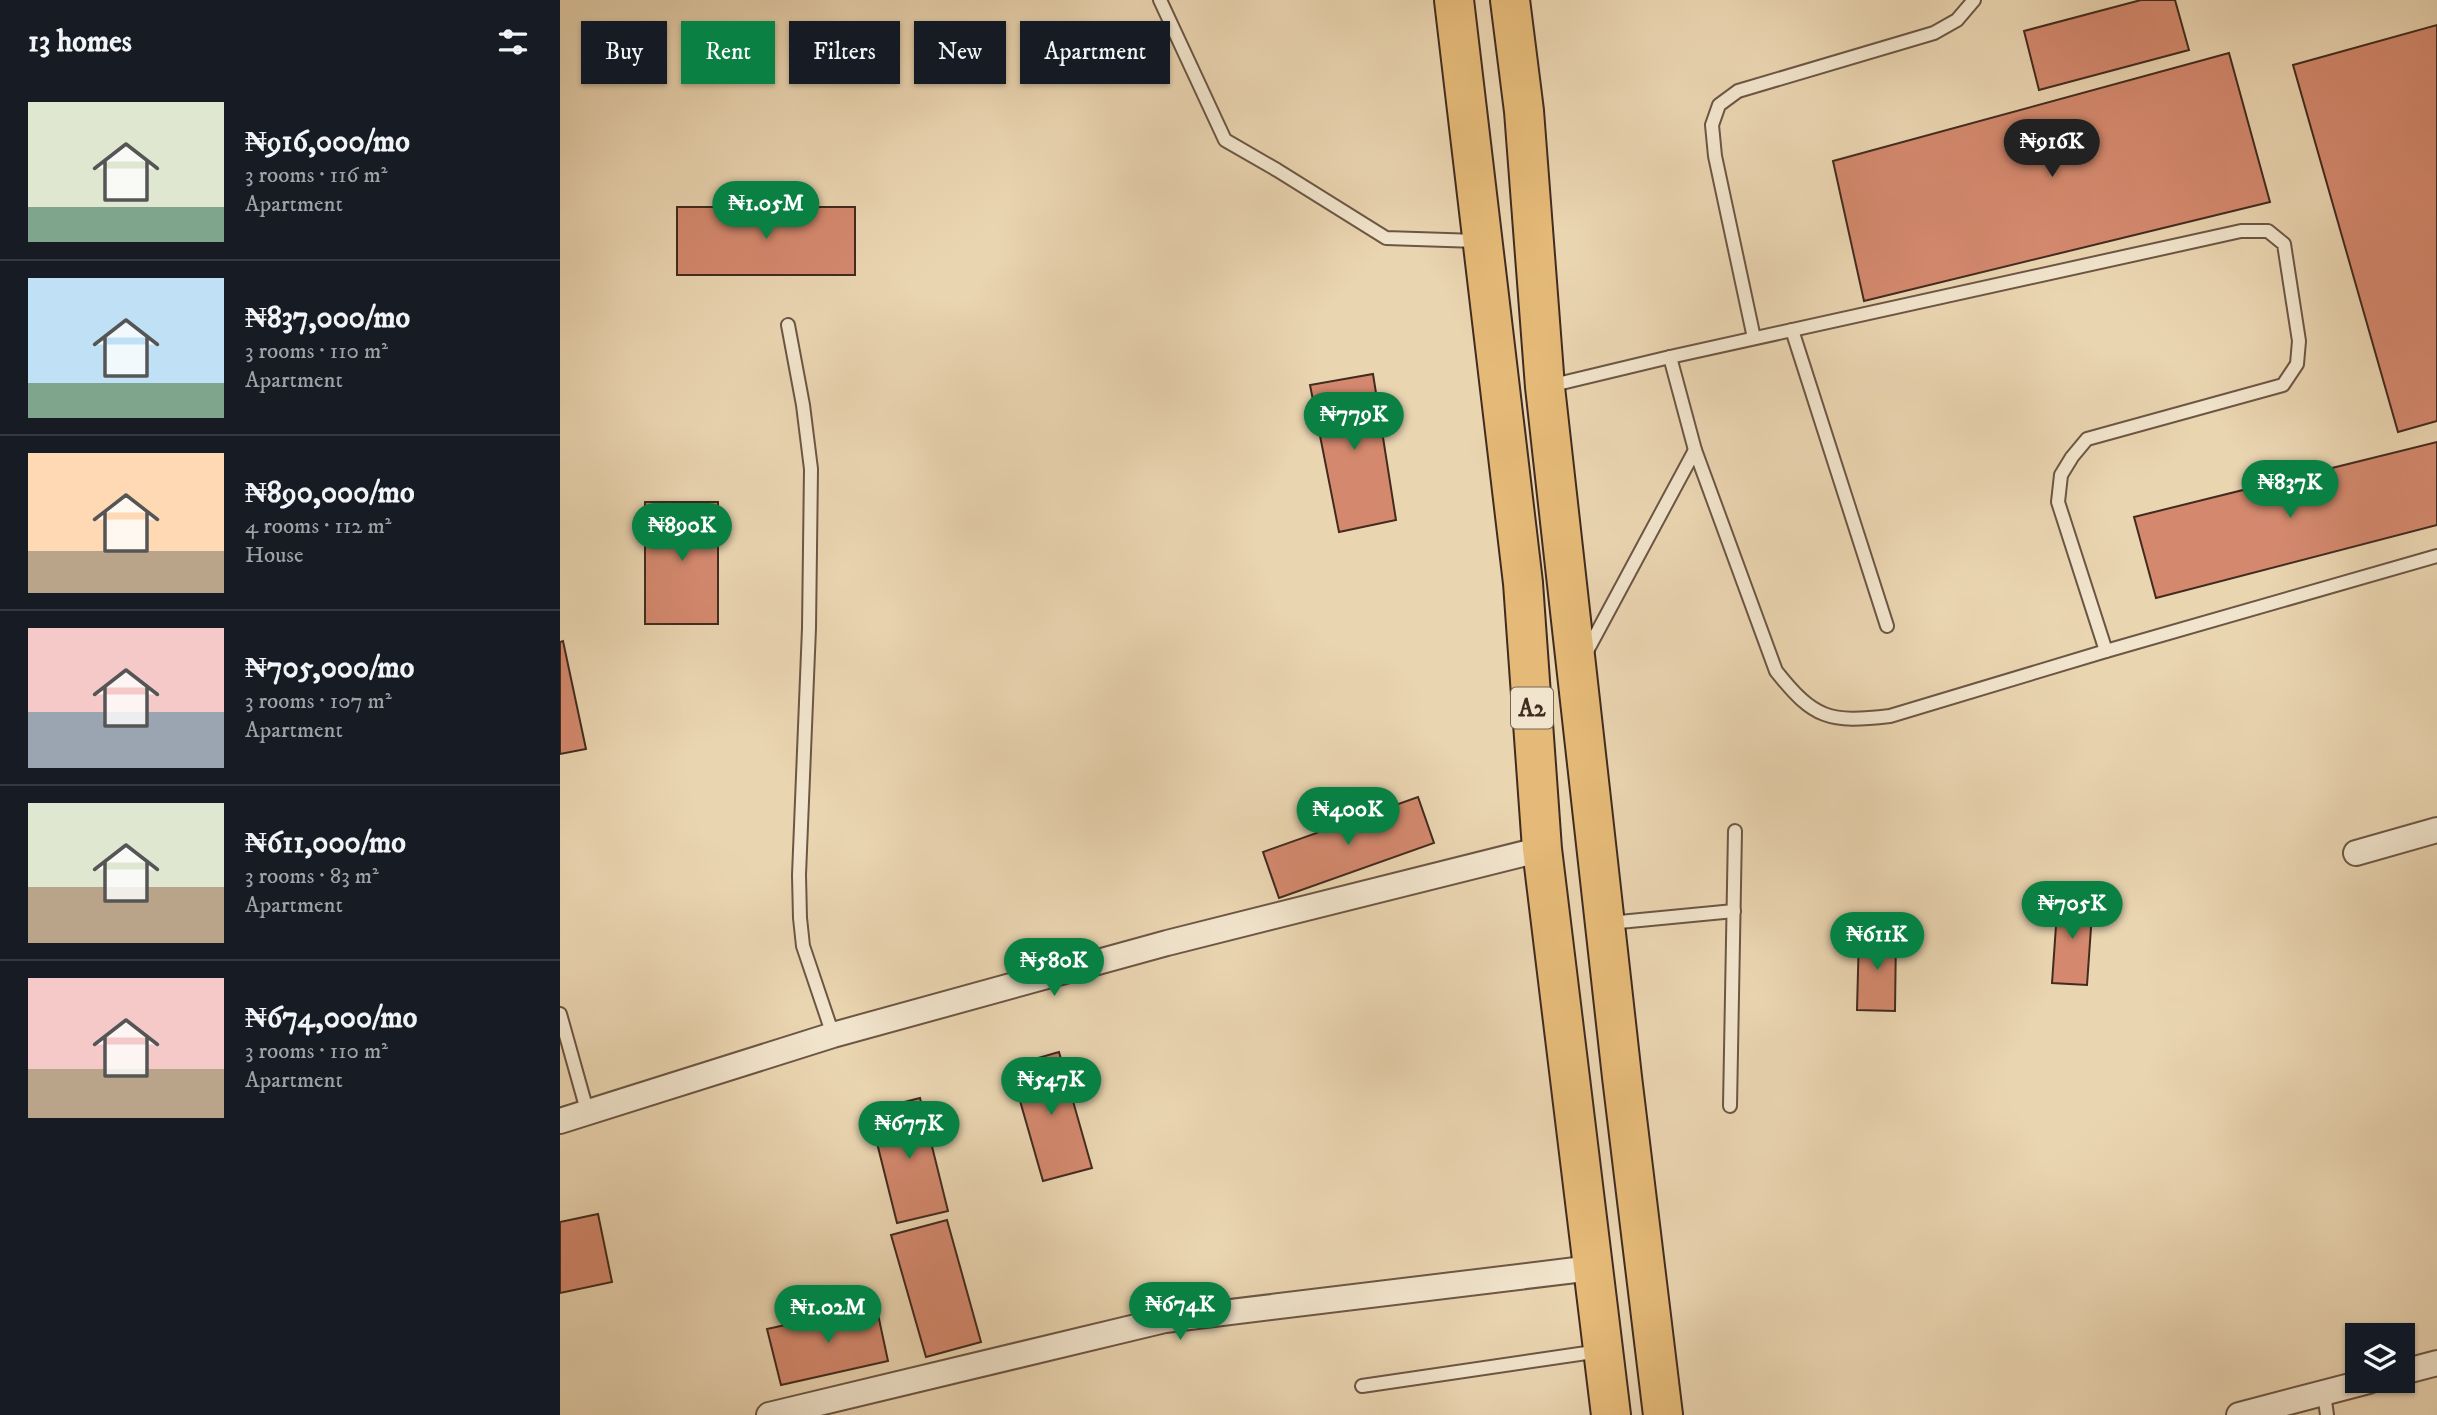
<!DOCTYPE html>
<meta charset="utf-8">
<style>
body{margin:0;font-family:"IM FELL DW Pica",serif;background:#242831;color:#f1f3f6;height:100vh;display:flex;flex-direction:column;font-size:26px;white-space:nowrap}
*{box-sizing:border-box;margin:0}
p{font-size:23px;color:#9ea1a6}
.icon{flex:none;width:38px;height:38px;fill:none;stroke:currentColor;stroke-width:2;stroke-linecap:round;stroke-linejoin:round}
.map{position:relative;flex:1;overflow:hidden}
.side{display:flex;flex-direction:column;background:#171b24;width:560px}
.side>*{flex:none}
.top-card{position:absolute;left:21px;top:21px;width:665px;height:63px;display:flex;gap:14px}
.buttons{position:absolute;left:1785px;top:1323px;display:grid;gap:14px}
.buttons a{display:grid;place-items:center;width:70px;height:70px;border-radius:0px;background:#171b24;box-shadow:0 2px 5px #0004;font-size:35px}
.price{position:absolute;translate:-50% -60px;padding:0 16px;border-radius:24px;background:#0b8043;color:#fff;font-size:23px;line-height:46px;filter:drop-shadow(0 2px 4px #0008)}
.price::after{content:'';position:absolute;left:50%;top:42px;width:21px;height:16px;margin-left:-10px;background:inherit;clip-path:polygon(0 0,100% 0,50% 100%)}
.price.active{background:#222;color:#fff}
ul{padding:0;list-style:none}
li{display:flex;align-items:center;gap:21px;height:175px;padding:0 28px}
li+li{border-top:2px solid #363941}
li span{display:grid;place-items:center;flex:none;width:196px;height:140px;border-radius:0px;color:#555}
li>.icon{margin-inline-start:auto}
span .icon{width:84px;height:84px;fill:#fffc;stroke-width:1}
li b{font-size:30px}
h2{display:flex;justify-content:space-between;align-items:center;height:84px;padding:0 28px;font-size:30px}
.chip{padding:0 24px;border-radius:0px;background:#171b24;box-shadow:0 2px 5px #0004;font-size:24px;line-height:63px}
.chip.active{background:#0b8043;color:#fff}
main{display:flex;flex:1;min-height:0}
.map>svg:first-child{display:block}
.building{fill:#d4896e;stroke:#422b1f;stroke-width:2}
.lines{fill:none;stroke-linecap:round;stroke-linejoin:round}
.lane-casing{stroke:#6c5644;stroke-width:16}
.street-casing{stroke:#6c5644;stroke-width:28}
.highway-casing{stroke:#422b1f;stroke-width:42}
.lane{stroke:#f1e4cc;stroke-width:12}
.street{stroke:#f1e4cc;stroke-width:24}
.highway{stroke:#e5ba78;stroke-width:38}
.labels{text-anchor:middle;stroke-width:5;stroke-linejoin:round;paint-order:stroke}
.shield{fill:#f1e4cc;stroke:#766253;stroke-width:2}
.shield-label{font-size:24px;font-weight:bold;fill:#422b1f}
</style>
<main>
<section class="side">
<h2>13 homes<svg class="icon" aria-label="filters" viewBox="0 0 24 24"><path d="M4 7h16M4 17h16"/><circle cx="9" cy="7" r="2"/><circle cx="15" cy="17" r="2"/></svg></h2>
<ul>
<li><span style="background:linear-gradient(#dfe7d0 75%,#7fa58c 0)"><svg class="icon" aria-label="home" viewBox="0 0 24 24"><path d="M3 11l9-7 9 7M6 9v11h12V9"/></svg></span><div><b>₦916,000/mo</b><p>3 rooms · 116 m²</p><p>Apartment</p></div></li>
<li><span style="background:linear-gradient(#bfe0f5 75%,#7fa58c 0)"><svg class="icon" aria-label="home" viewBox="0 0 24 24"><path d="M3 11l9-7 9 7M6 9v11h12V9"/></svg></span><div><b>₦837,000/mo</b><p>3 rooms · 110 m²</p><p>Apartment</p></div></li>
<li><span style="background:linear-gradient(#ffd9b3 70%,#b9a48a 0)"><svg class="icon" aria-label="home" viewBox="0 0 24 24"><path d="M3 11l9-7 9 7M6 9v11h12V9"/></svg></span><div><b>₦890,000/mo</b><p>4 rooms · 112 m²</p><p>House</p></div></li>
<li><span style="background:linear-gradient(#f6c9c9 60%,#9aa5b1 0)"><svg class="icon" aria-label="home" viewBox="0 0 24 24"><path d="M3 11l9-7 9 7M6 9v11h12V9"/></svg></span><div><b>₦705,000/mo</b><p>3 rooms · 107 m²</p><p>Apartment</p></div></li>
<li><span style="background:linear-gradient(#dfe7d0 60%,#b9a48a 0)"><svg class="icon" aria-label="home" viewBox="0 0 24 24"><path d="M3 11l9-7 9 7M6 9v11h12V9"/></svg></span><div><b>₦611,000/mo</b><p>3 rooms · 83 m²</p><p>Apartment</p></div></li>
<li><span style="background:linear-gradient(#f6c9c9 65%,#b9a48a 0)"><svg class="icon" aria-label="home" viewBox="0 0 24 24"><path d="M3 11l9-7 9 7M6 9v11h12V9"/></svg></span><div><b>₦674,000/mo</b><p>3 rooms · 110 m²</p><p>Apartment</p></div></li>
</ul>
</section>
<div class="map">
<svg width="1877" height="1415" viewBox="0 0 1877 1415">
<rect width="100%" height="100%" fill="#ead5b1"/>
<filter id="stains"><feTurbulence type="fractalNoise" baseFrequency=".00286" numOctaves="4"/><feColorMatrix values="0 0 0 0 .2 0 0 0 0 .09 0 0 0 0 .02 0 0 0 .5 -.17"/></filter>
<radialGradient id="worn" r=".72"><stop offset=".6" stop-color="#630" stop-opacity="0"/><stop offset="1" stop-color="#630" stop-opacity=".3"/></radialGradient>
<!-- building -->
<g class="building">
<polygon points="1581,0 1615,0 1629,50 1479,90 1464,31"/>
<polygon points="1877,25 1877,421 1838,432 1733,65"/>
<polygon points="1669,53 1710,202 1304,301 1273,161"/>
<rect x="117" y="207" width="178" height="68"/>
<polygon points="813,374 836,520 779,532 750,385"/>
<polygon points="1877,442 1877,525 1596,598 1574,517"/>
<rect x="85" y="502" width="73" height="122"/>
<polygon points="3,641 26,749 0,754 0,642"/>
<polygon points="858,797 874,843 719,898 703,852"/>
<polygon points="1498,897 1533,899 1527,985 1492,983"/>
<polygon points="1299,934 1336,934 1335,1011 1297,1010"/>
<polygon points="499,1052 532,1168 483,1181 450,1066"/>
<polygon points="360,1098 388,1211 337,1223 309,1111"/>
<polygon points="38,1214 52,1282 0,1293 0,1222"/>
<polygon points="387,1220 421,1342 366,1357 331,1235"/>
<polygon points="316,1305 328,1361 221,1385 207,1329"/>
</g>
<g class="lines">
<defs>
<g id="lane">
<polyline points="600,0 665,140 717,170 826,238 917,241"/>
<polyline points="228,325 243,405 251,469 249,628 239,875 240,918 243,946 273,1035"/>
<polyline points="1232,330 1327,626"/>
<polyline points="1194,338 1155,156 1152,125 1159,105 1178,91 1374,33 1397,20 1414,0"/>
<path d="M1110,357L1135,450L1216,671C1254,719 1269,723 1330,716L1546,651L1877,556"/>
<polyline points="989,386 1110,357 1681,231 1708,231 1724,244 1739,341 1737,364 1723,385 1527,439 1512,457 1501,475 1498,502 1546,651"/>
<polyline points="1026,653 1135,450"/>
<polyline points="1049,923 1174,911"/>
<polyline points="0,1014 28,1114"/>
<polyline points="1170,1106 1175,831"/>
<polyline points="802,1386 1040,1351"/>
<polyline points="1764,1393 1767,1415"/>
</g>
<g id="street">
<polyline points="1796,853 1877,830"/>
<polyline points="0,1121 273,1035 607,943 982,849"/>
<polyline points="1843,1372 1877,1363"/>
<polyline points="209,1415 605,1320 1032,1268"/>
<polyline points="1679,1415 1809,1381"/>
</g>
<g id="highway">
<polyline points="894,0 963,583 982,849 1051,1415"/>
<polyline points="950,0 964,111 985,387 1062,1077 1103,1415"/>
</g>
</defs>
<!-- lane casing -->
<use href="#lane" class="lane-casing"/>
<!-- street casing -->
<use href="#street" class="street-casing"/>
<!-- highway casing -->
<use href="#highway" class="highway-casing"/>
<!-- lane -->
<use href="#lane" class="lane"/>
<!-- street -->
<use href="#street" class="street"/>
<!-- highway -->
<use href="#highway" class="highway"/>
</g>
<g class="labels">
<!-- shield labels -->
<rect class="shield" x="951" y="687.5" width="42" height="41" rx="5"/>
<g class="shield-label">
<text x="972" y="716">A2</text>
</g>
</g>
<rect width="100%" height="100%" filter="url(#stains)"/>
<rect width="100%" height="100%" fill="url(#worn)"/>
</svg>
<div class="buttons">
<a><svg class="icon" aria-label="layers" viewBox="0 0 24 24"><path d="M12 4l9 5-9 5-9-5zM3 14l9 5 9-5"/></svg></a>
</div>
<b class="price active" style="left:1492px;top:179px">₦916K</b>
<b class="price" style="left:206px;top:241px">₦1.05M</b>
<b class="price" style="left:794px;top:452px">₦779K</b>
<b class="price" style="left:1730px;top:520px">₦837K</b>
<b class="price" style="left:122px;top:563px">₦890K</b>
<b class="price" style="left:788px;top:847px">₦400K</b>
<b class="price" style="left:1512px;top:941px">₦705K</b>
<b class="price" style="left:1317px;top:972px">₦611K</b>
<b class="price" style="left:494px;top:998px">₦580K</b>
<b class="price" style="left:491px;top:1117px">₦547K</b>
<b class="price" style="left:349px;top:1161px">₦677K</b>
<b class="price" style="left:620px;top:1342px">₦674K</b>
<b class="price" style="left:268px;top:1345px">₦1.02M</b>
<div class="top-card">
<a class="chip">Buy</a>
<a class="chip active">Rent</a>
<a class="chip">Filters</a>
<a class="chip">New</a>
<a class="chip">Apartment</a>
</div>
</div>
</main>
